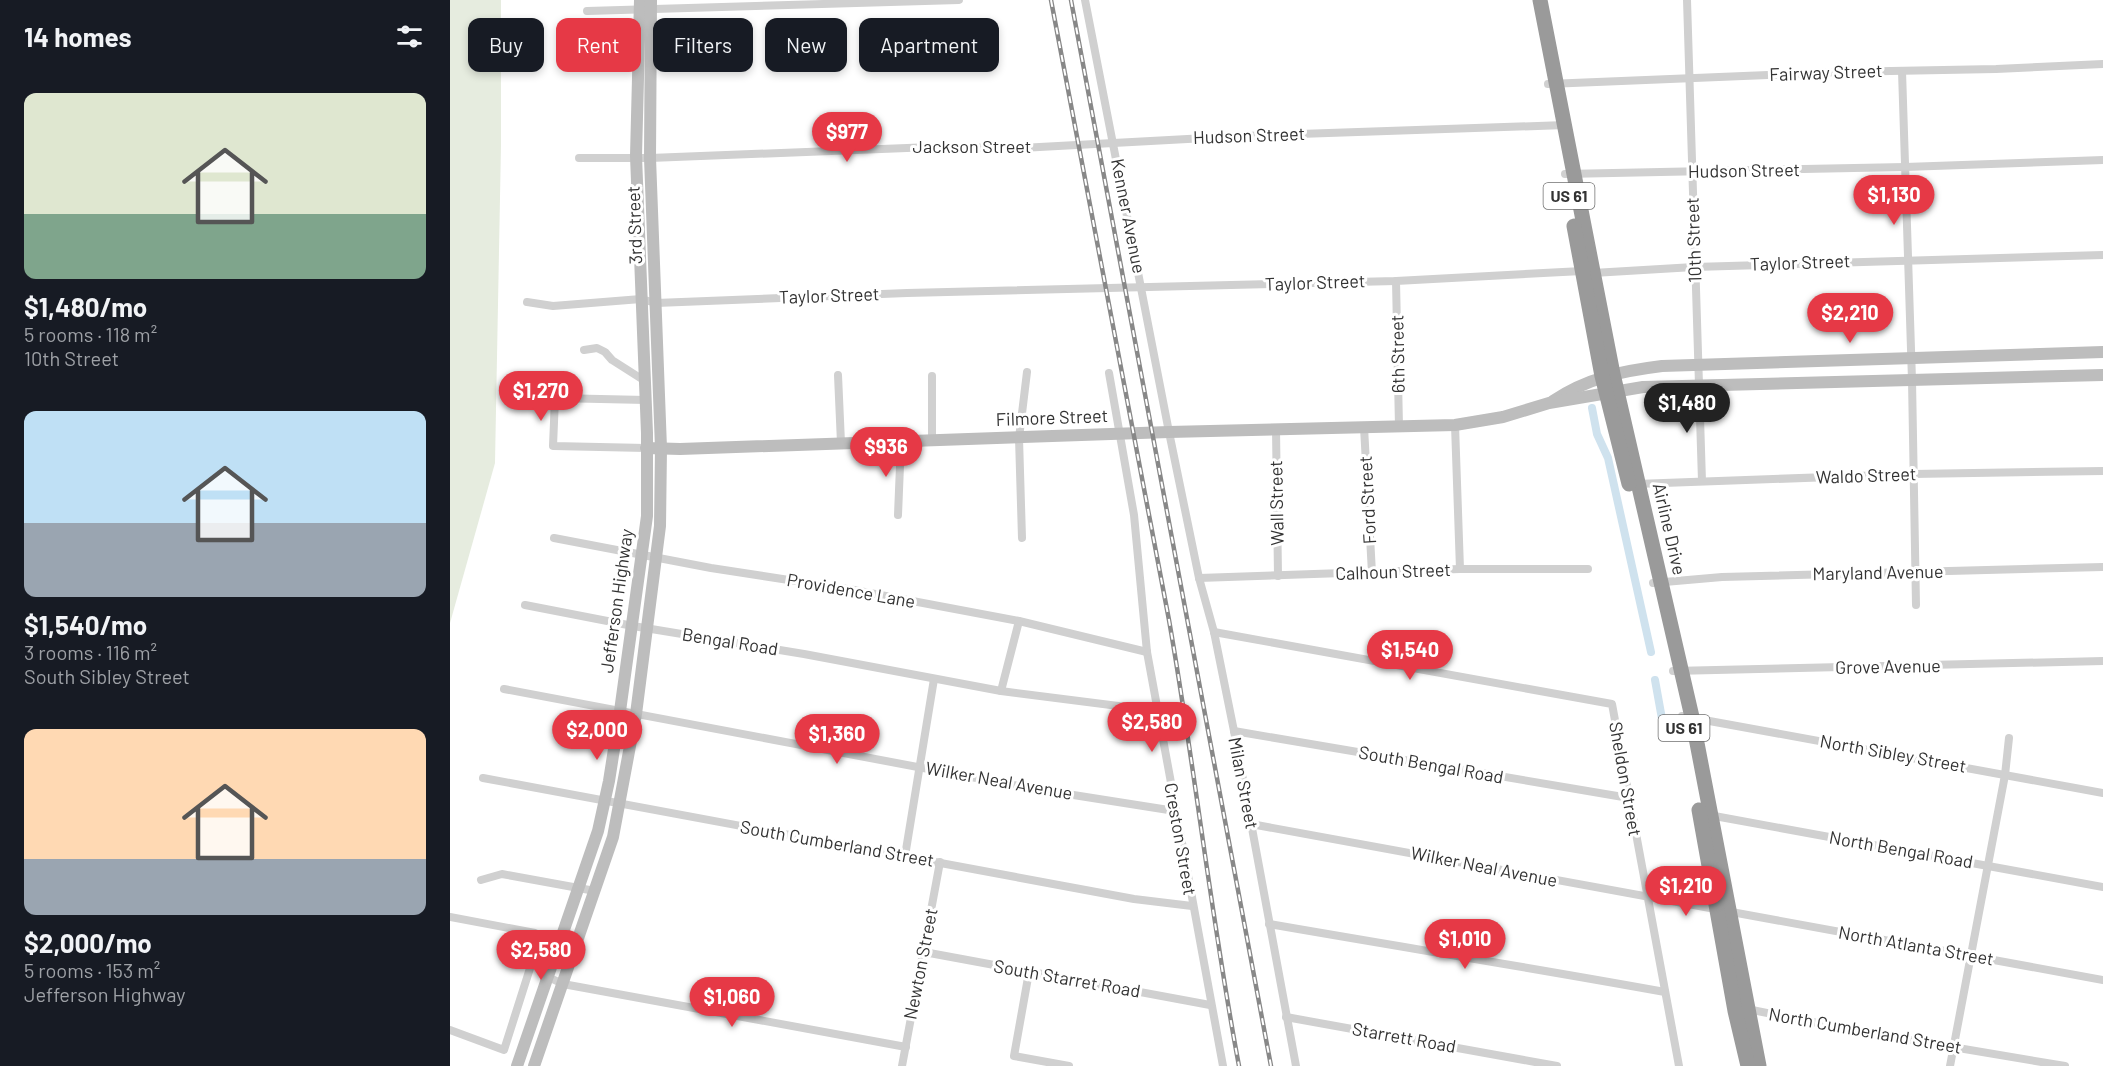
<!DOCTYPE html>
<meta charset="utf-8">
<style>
body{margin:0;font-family:Barlow,sans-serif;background:#20242c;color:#f1f3f6;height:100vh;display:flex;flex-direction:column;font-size:22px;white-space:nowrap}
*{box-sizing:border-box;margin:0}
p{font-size:20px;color:#9ea1a6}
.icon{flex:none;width:33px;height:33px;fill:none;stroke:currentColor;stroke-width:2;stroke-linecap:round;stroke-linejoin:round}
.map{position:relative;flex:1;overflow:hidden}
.drawer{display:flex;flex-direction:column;background:#171b24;width:450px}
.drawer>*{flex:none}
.guide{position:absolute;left:18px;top:18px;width:570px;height:54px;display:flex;gap:12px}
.price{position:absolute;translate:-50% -51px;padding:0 14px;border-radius:21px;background:#e63946;color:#fff;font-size:20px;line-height:39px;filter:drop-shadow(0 2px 3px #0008)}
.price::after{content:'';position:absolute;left:50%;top:36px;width:18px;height:14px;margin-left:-9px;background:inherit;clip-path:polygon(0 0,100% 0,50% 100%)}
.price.current{background:#222;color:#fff}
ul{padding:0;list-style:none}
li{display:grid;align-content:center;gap:12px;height:318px;padding:0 24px}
li span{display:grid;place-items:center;height:186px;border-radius:12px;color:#555}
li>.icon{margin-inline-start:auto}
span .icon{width:108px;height:108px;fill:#fffc;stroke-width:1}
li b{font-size:26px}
h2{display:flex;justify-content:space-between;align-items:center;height:72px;padding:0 24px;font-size:26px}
.pill{padding:0 21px;border-radius:12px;background:#171b24;box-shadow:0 3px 9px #0003;font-size:21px;line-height:54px}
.pill.current{background:#e63946;color:#fff}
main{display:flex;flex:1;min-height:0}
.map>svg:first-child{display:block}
.green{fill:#e6ecdf}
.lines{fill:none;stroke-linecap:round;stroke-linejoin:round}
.canal{stroke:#cfe2ee;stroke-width:8}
.street{stroke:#d0d0d0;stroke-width:8}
.secondary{stroke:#bdbdbd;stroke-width:12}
.highway{stroke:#9a9a9a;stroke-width:15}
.rail-casing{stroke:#888;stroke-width:4.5}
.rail{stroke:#fff;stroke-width:2;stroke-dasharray:7;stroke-linecap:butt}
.labels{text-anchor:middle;stroke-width:6;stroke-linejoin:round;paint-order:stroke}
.shield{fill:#fff;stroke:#707070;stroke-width:1.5}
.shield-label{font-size:16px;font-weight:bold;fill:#333}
.street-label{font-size:18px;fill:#333;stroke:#fff}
</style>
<main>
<section class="drawer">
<h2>14 homes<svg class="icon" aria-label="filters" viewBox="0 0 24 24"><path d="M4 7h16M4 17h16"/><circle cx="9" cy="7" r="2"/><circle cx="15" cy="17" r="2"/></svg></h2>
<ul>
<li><span style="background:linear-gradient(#dfe7d0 65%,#7fa58c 0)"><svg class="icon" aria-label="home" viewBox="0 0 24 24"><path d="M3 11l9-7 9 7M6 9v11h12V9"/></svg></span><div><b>$1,480/mo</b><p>5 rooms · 118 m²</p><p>10th Street</p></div></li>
<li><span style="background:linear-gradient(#bfe0f5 60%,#9aa5b1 0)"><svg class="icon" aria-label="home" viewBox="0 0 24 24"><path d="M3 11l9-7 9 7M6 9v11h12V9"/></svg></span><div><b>$1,540/mo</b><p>3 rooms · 116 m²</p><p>South Sibley Street</p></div></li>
<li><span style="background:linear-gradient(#ffd9b3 70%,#9aa5b1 0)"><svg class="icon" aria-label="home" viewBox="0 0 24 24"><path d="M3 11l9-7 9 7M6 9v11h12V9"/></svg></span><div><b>$2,000/mo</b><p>5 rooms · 153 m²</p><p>Jefferson Highway</p></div></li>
</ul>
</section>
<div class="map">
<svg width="1653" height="1066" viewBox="0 0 1653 1066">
<rect width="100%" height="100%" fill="#fff"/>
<!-- green -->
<polygon class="green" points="0,0 51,0 51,145 45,463 0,623"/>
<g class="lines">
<!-- canal -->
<g class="canal">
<polyline points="1142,408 1147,434 1158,458 1201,652"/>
<polyline points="1205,680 1214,730"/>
</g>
<!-- street -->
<g class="street">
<polyline points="635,0 719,432 749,578 764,632 784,731 846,1066"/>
<polyline points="1237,0 1252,481"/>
<polyline points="137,11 509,0"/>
<polyline points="1452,71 1462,380 1466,605"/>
<polyline points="1098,84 1388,72 1546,69 1653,64"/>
<polyline points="129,158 200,158 482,147 571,148 793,136 1115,125"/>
<polyline points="1115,174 1455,167 1653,160"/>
<polyline points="946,281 949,427"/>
<polyline points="77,302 103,306 191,299 206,303 457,293 946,281 1132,271 1143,273 1244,267 1653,255"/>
<polyline points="134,350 147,348 155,352 162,360 195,381"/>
<polyline points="659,373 684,515 697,652 773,1066"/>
<polyline points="388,375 391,443"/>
<polyline points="196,400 105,398 103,446 196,448"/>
<polyline points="1005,425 1010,569"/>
<polyline points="914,427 922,573"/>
<polyline points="826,429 828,576"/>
<polyline points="482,441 482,376"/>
<polyline points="1186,484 1463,474 1653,471"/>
<polyline points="448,515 451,441"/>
<polyline points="104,538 261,568 404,590 569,621 697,652"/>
<polyline points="572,538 569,438 577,372"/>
<polyline points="749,578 1010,569 1138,569"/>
<polyline points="1203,583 1272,577 1653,567"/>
<polyline points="75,605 183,626 354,654 551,691 708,711"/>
<polyline points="764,632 1162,704 1229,1066"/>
<polyline points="1223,671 1653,661"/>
<polyline points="54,689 579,788 725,811"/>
<polyline points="551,691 569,621"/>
<polyline points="1232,716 1653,793"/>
<polyline points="784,731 1179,798"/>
<polyline points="33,778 684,899 742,906"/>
<polyline points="1259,815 1653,887"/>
<polyline points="801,824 1653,980"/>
<polyline points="455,856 484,679"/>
<polyline points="31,880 52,874 145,891"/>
<polyline points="0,917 85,933 89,935 89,940 54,1050 0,1030"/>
<path d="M819,924C951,947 1083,968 1215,992"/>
<polyline points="474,952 760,1005"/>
<polyline points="579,972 564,1056 619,1066"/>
<polyline points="98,977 113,984 456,1047"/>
<polyline points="1297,1009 1419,1033 1615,1066"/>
<polyline points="836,1017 1107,1066"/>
<polyline points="452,1066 490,862"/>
<polyline points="1500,1066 1555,775 1559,738"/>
</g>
<!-- secondary -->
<g class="secondary">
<path d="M1103,401C1137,378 1172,371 1212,366L1653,352"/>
<polyline points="196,448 230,449 719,432 1005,425 1053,417 1099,403 1193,387 1653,375"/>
<polyline points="67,1066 148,831 159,781 170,711 197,516 197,433 186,156 190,0"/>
<polyline points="84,1066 163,837 186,714 210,526 211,448 200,158 201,0"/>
</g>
<!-- highway -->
<g class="highway">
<polyline points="1090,0 1163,374 1242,717 1309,1066"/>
<polyline points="1124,226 1152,376 1179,484"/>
<polyline points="1249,810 1285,1011 1298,1066"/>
</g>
<defs>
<g id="rail">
<path d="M601,0L719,620C745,768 761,918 789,1066"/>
<polyline points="621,0 821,1066"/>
</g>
</defs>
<!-- rail casing -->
<use href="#rail" class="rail-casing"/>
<!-- rail -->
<use href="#rail" class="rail"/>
</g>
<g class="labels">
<!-- shield labels -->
<g class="shield">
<rect x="1093.5" y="183" width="51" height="26" rx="4.5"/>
<rect x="1208.5" y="715" width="51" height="26" rx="4.5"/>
</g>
<g class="shield-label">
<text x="1119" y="202">US 61</text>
<text x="1234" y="734">US 61</text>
</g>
<!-- street labels -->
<g class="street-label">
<text transform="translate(1376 73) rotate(-2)" y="6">Fairway Street</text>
<text transform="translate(799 136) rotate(-2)" y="6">Hudson Street</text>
<text x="522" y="153">Jackson Street</text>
<text transform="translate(1294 171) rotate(-1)" y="6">Hudson Street</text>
<text transform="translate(678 216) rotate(79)" y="6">Kenner Avenue</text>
<text transform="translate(185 225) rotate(-92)" y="6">3rd Street</text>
<text transform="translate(1244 240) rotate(-92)" y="6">10th Street</text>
<text transform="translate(1350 263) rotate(-2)" y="6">Taylor Street</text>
<text transform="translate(865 283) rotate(-2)" y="6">Taylor Street</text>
<text transform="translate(379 296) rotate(-2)" y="6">Taylor Street</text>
<text transform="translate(948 354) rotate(-91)" y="6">6th Street</text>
<text transform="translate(602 418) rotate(-2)" y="6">Filmore Street</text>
<text transform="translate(1416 476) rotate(-2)" y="6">Waldo Street</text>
<text transform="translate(918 500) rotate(-93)" y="6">Ford Street</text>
<text transform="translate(827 503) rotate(-91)" y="6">Wall Street</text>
<text transform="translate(1219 529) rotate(77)" y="6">Airline Drive</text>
<text transform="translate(943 572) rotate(-2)" y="6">Calhoun Street</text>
<text transform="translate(1428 573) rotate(-1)" y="6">Maryland Avenue</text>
<text transform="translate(401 591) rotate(10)" y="6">Providence Lane</text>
<text transform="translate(167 601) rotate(-82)" y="6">Jefferson Highway</text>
<text transform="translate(280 642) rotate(9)" y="6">Bengal Road</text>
<text transform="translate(1438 667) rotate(-1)" y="6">Grove Avenue</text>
<text transform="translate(1443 754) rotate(10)" y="6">North Sibley Street</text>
<text transform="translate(981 765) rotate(10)" y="6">South Bengal Road</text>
<text transform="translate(1175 779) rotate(80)" y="6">Sheldon Street</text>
<text transform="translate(549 781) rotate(10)" y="6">Wilker Neal Avenue</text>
<text transform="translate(793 783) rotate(79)" y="6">Milan Street</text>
<text transform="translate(730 839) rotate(80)" y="6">Creston Street</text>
<text transform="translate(387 844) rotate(10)" y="6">South Cumberland Street</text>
<text transform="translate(1451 850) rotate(10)" y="6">North Bengal Road</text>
<text transform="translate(1034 867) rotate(11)" y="6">Wilker Neal Avenue</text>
<text transform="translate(1466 946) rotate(10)" y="6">North Atlanta Street</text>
<text transform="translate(471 964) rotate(-79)" y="6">Newton Street</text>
<text transform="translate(617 979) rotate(10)" y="6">South Starret Road</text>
<text transform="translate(1415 1031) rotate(10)" y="6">North Cumberland Street</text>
<text transform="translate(954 1038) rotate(10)" y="6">Starrett Road</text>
</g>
</g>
</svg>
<b class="price" style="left:397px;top:163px">$977</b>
<b class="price" style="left:1444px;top:226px">$1,130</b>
<b class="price" style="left:1400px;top:344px">$2,210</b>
<b class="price" style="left:91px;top:422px">$1,270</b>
<b class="price current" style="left:1237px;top:434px">$1,480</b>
<b class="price" style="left:436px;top:478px">$936</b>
<b class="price" style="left:960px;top:681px">$1,540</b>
<b class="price" style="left:702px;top:753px">$2,580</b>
<b class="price" style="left:147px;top:761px">$2,000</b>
<b class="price" style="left:387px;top:765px">$1,360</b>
<b class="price" style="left:1236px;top:917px">$1,210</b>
<b class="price" style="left:1015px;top:970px">$1,010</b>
<b class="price" style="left:91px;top:981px">$2,580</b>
<b class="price" style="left:282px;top:1028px">$1,060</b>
<div class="guide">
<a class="pill">Buy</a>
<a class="pill current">Rent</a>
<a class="pill">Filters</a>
<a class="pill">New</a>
<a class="pill">Apartment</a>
</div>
</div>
</main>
